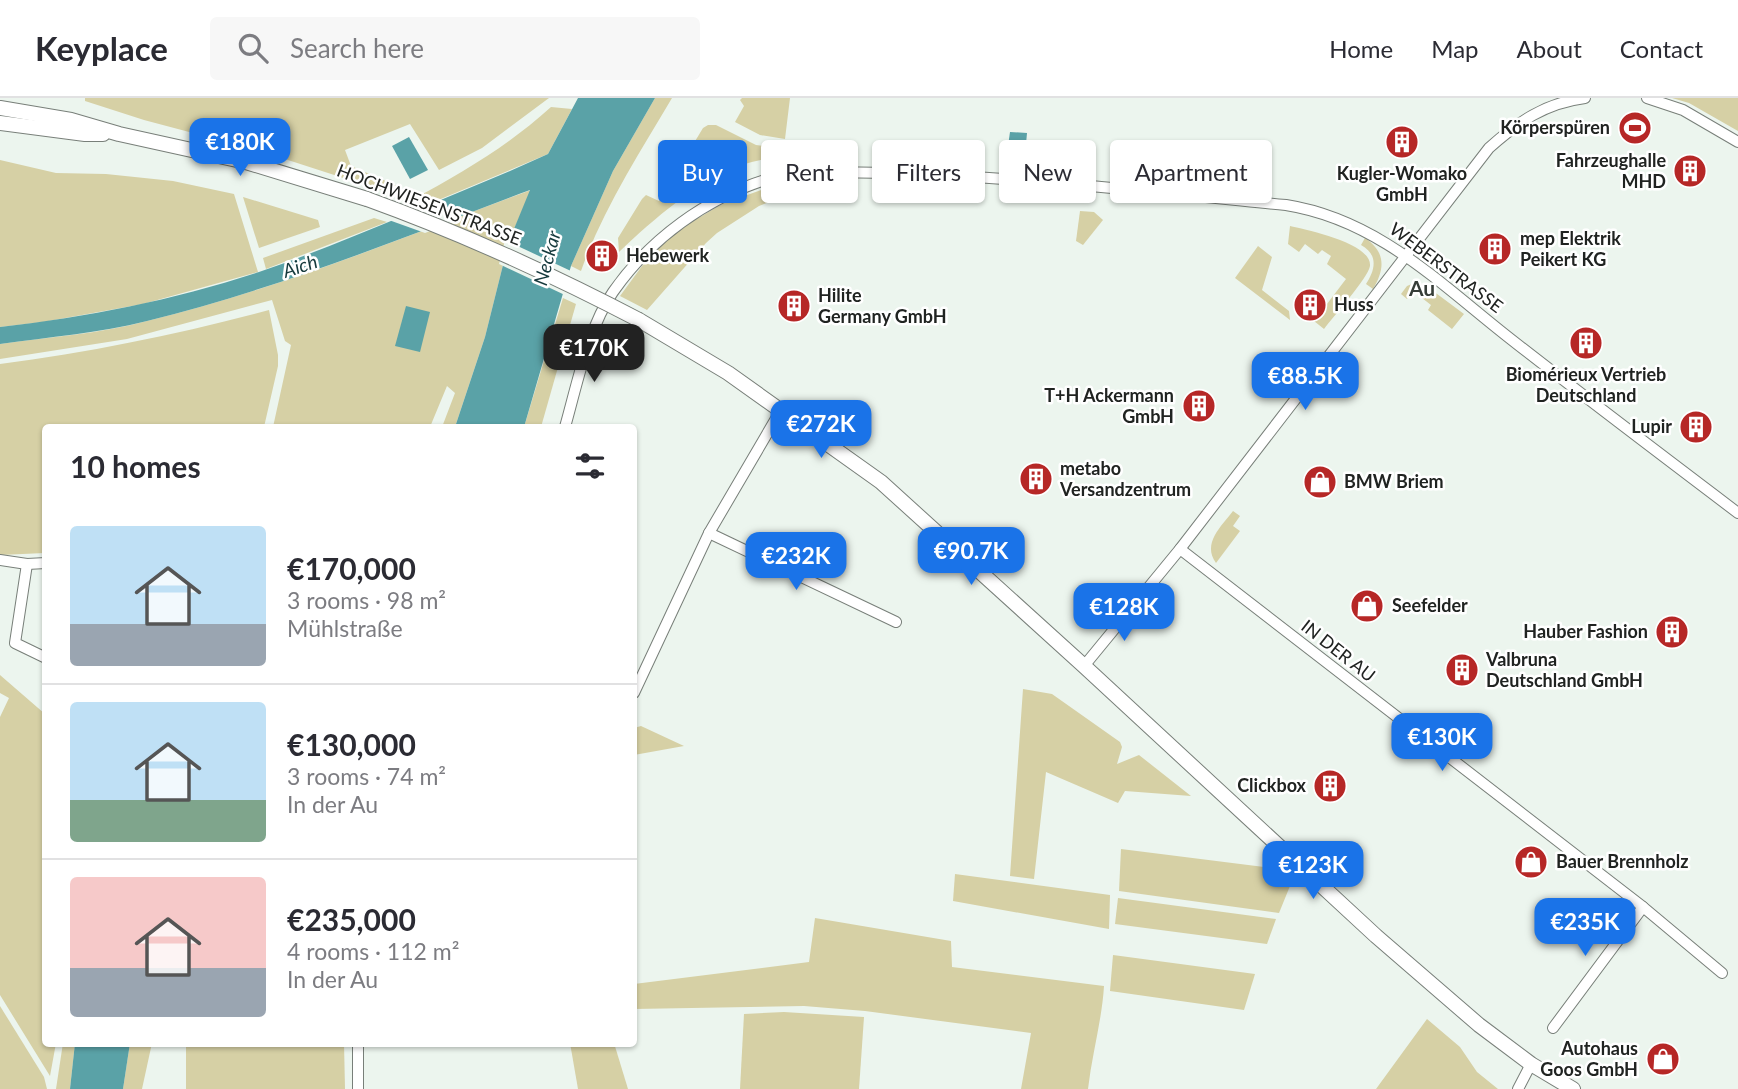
<!DOCTYPE html>
<meta charset="utf-8">
<style>
body{margin:0;font-family:Lato,sans-serif;background:#f7f7f7;color:#2b2b33;height:100vh;display:flex;flex-direction:column;font-size:26px;white-space:nowrap}
*{box-sizing:border-box;margin:0}
p{font-size:23px;color:#7c7c81}
.icon{flex:none;width:38px;height:38px;fill:none;stroke:currentColor;stroke-width:2;stroke-linecap:round;stroke-linejoin:round}
.map{position:relative;flex:1;overflow:hidden}
.panel{position:absolute;left:42px;top:326px;width:595px;height:623px;display:flex;flex-direction:column;background:#fff;border-radius:7px;box-shadow:0 2px 5px #0004}
.panel>*{flex:none}
.guide{position:absolute;left:658px;top:42px;width:665px;height:63px;display:flex;gap:14px}
.price{position:absolute;translate:-50% -60px;padding:0 16px;border-radius:14px;background:#1a73e8;color:#fff;font-size:23px;line-height:46px;filter:drop-shadow(0 2px 4px #0008)}
.price::after{content:'';position:absolute;left:50%;top:42px;width:21px;height:16px;margin-left:-10px;background:inherit;clip-path:polygon(0 0,100% 0,50% 100%)}
.price.selected{background:#222;color:#fff}
ul{padding:0;list-style:none}
li{display:flex;align-items:center;gap:21px;height:175px;padding:0 28px}
li+li{border-top:2px solid #e1e1e2}
li span{display:grid;place-items:center;flex:none;width:196px;height:140px;border-radius:7px;color:#555}
li>.icon{margin-inline-start:auto}
span .icon{width:84px;height:84px;fill:#fffc;stroke-width:1}
li b{font-size:30px}
h2{display:flex;justify-content:space-between;align-items:center;height:84px;padding:0 28px;font-size:30px}
.pill{padding:0 24px;border-radius:7px;background:#fff;box-shadow:0 2px 5px #0004;font-size:24px;line-height:63px}
.pill.selected{background:#1a73e8;color:#fff}
header{display:flex;align-items:center;gap:42px;box-sizing:border-box;height:98px;padding:0 35px;background:#fff;border-bottom:2px solid #e1e1e2}
header strong{font-size:33px}
nav{display:flex;gap:38px;margin-inline-start:auto;font-size:24px}
.search{width:490px;height:63px;background:#f7f7f7;display:flex;align-items:center;gap:18px;box-sizing:border-box;padding:0 24px;border-radius:7px;color:#7c7c81;font-size:26px}
.map>svg:first-child{display:block}
.green{fill:#d6d0a5}
.water{fill:#5aa2a7}
.pier{fill:#ecf5ee}
.lines{fill:none;stroke-linecap:round;stroke-linejoin:round}
.street-casing{stroke:#787f79;stroke-width:12}
.secondary-casing{stroke:#787f79;stroke-width:16}
.street{stroke:#fff;stroke-width:10}
.secondary{stroke:#fff;stroke-width:14}
.secondary-bridge-casing{stroke:#787f79;stroke-width:16;stroke-linecap:butt}
.secondary-bridge{stroke:#fff;stroke-width:14}
.labels{text-anchor:middle;stroke-width:5;stroke-linejoin:round;paint-order:stroke}
.poi-label{font-size:18px;font-weight:bold;fill:#202321;stroke:#fff;text-anchor:start}
.street-label{font-size:18px;fill:#202321;stroke:#fff}
.water-label{font-size:19px;font-style:italic;fill:#15393c;stroke:#fff}
.quarter-label{font-size:21px;font-weight:bold;fill:#363d38;stroke:#fff}
</style>
<header>
<strong>Keyplace</strong>
<div class="search"><svg class="icon" aria-label="search" viewBox="0 0 24 24"><circle cx="10" cy="10" r="6"/><path d="M15 15l6 6"/></svg>Search here</div>
<nav><a>Home</a><a>Map</a><a>About</a><a>Contact</a></nav>
</header>
<div class="map">
<svg width="1738" height="991" viewBox="0 0 1738 991">
<rect width="100%" height="100%" fill="#ecf5ee"/>
<!-- green -->
<g class="green">
<polygon points="85,0 549,0 482,50 439,72 410,26 345,52 351,68 402,90 396,97 257,52 144,22 85,3"/>
<path d="M655,0H672C639,56 603,111 581,173L571,168L613,73Z"/>
<polygon points="742,0 790,0 785,41 760,37 735,24 744,8 740,2"/>
<polygon points="1672,0 1738,0 1738,33 1689,5"/>
<path d="M551,9L572,11L548,56L424,108L412,102C463,74 508,48 551,9Z"/>
<path d="M708,27H716L756,47L780,50L779,58C767,61 754,63 742,67C694,86 656,119 619,154L618,140L642,101L646,97L659,103L703,30Z"/>
<polygon points="0,62 56,75 106,76 173,83 234,96 258,174 143,206 43,224 0,229"/>
<polygon points="847,80 845,89 795,94 759,108 717,135 706,145 647,212 620,198 645,164 675,134 722,106 775,87"/>
<path d="M531,92L509,143L485,239L455,329H442L455,295L447,288L430,329H273L291,247L285,243L272,202L127,241L0,261V246C49,239 99,236 147,223C279,191 404,139 531,92Z"/>
<polygon points="243,99 318,122 320,129 259,150"/>
<polygon points="1080,113 1094,114 1103,122 1083,147 1076,143"/>
<polygon points="374,120 387,124 266,171 263,160"/>
<path d="M1290,128C1307,132 1372,145 1370,168C1368,180 1333,219 1324,231L1314,223L1346,181L1327,166L1331,158L1322,152L1318,156L1305,146L1299,154L1288,146Z"/>
<path d="M1365,140C1386,154 1385,171 1373,191L1366,186C1375,172 1379,157 1361,147Z"/>
<polygon points="1258,148 1272,159 1262,192 1289,213 1290,222 1235,180"/>
<polygon points="1414,185 1425,187 1464,216 1452,231 1428,212 1431,207 1413,193 1407,201 1401,196 1407,188"/>
<polygon points="563,200 576,206 541,329 524,329"/>
<path d="M269,212L278,257V268L264,329H46L45,455L0,457V266C91,254 180,236 269,212Z"/>
<path d="M1233,413L1240,418L1233,428L1240,433L1216,465C1202,445 1221,429 1233,413Z"/>
<polygon points="0,577 45,616 46,945 56,945 50,978 0,897 0,619 9,600 0,595"/>
<polygon points="1023,591 1052,596 1120,644 1122,649 1117,666 1139,657 1191,698 1125,693 1118,705 1046,674 1034,781 1010,778"/>
<polygon points="641,628 684,648 634,657 634,630"/>
<polygon points="1121,751 1273,770 1290,788 1279,815 1119,793"/>
<polygon points="955,776 1110,797 1109,831 953,803"/>
<polygon points="1118,800 1276,821 1267,846 1115,826"/>
<path d="M815,820L951,843L952,869L1104,888C1102,922 1092,956 1088,991H1021L1031,935L865,913L804,908L634,911V886L809,864Z"/>
<polygon points="1113,857 1255,876 1244,912 1110,893"/>
<polygon points="0,908 44,979 47,991 0,991"/>
<polygon points="784,914 864,919 859,991 740,991 744,916"/>
<polygon points="1427,921 1460,949 1477,974 1498,991 1376,991"/>
<polygon points="63,945 75,945 70,991 56,991"/>
<polygon points="130,945 152,945 142,991 123,991"/>
<polygon points="186,945 344,945 345,991 186,991"/>
<polygon points="570,945 614,945 628,991 578,991"/>
</g>
<!-- water -->
<g class="water">
<path d="M578,0H655L613,73L571,168L524,329H455L485,239L509,143L530,92C404,139 278,191 147,223C99,235 49,239 0,246V229C88,219 175,202 259,174C344,145 427,107 510,73L548,56Z"/>
<polygon points="1010,34 1027,35 1025,57 1007,55"/>
<polygon points="409,39 428,72 410,81 392,48"/>
<polygon points="406,208 430,214 420,254 395,248"/>
<polygon points="75,945 130,945 123,991 70,991"/>
</g>
<!-- pier -->
<g class="pier">
<polygon points="419,107 434,112 459,122 425,135 386,121"/>
<polygon points="505,142 573,174 567,198 499,166"/>
</g>
<g class="lines">
<defs>
<g id="street">
<polyline points="1647,0 1683,12 1738,44"/>
<path d="M565,329C577,287 588,230 613,194C650,141 706,100 768,81C777,78 786,78 795,77C837,73 879,74 922,76C1044,82 1165,95 1286,107C1381,122 1444,190 1517,246C1590,303 1664,359 1738,415"/>
<polyline points="709,435 896,524"/>
<polyline points="1180,451 1643,809 1722,875"/>
<polyline points="0,462 27,466 46,465"/>
<polyline points="27,466 15,545 46,560"/>
<path d="M1084,568L1180,451L1489,50C1518,24 1545,5 1585,0"/>
<polyline points="634,595 709,435 781,312"/>
<polyline points="1553,930 1643,809"/>
<polyline points="358,945 358,991"/>
<polyline points="1518,991 1531,966"/>
</g>
<g id="secondary">
<polyline points="0,10 71,22 119,36 246,64 367,101"/>
<polyline points="0,25 85,36 103,36"/>
<polyline points="639,222 728,275 881,384 1084,568 1376,838 1479,927 1531,966 1573,991"/>
</g>
</defs>
<!-- street casing -->
<use href="#street" class="street-casing"/>
<!-- secondary casing -->
<use href="#secondary" class="secondary-casing"/>
<!-- street -->
<use href="#street" class="street"/>
<!-- secondary -->
<use href="#secondary" class="secondary"/>
<defs>
<path id="secondary-bridge" d="M367,101C461,135 551,176 639,222"/>
</defs>
<!-- secondary-bridge casing -->
<use href="#secondary-bridge" class="secondary-bridge-casing"/>
<!-- secondary-bridge -->
<use href="#secondary-bridge" class="secondary-bridge"/>
</g>
<!-- icons -->
<defs>
<symbol id="stadium-disc" viewBox="-11 -11 22 22"><circle r="9.5" fill="#b62726" stroke="#fff"/><path d="M0-5a6.5 5 0 1 0 0 10a6.5 5 0 1 0 0-10ZM-3.5-1.8h7v3.6h-7Z" fill="#fff"/></symbol>
<symbol id="building-disc" viewBox="-11 -11 22 22"><circle r="9.5" fill="#b62726" stroke="#fff"/><path d="M-4-6H4V6H1V3H-1V6H-4ZM-2.5-4.3h1.7v1.8h-1.7ZM.8-4.3h1.7v1.8H.8ZM-2.5-1h1.7V.8h-1.7ZM.8-1h1.7V.8H.8Z" fill="#fff"/></symbol>
<symbol id="shop-disc" viewBox="-11 -11 22 22"><circle r="9.5" fill="#b62726" stroke="#fff"/><path d="M-5-2.5h2.3a2.7 3.5 0 0 1 5.4 0H5L5.5 6h-11ZM-1.5-2.5h3a1.5 2.3 0 0 0-3 0Z" fill="#fff"/></symbol>
</defs>
<g fill-rule="evenodd">
<use href="#stadium-disc" x="1616" y="11" width="38" height="38"/>
<use href="#building-disc" x="1383" y="25" width="38" height="38"/>
<use href="#building-disc" x="1671" y="54" width="38" height="38"/>
<use href="#building-disc" x="1476" y="132" width="38" height="38"/>
<use href="#building-disc" x="583" y="139" width="38" height="38"/>
<use href="#building-disc" x="1291" y="188" width="38" height="38"/>
<use href="#building-disc" x="775" y="189" width="38" height="38"/>
<use href="#building-disc" x="1567" y="226" width="38" height="38"/>
<use href="#building-disc" x="1180" y="289" width="38" height="38"/>
<use href="#building-disc" x="1677" y="310" width="38" height="38"/>
<use href="#building-disc" x="1017" y="362" width="38" height="38"/>
<use href="#shop-disc" x="1301" y="365" width="38" height="38"/>
<use href="#shop-disc" x="1348" y="489" width="38" height="38"/>
<use href="#building-disc" x="1653" y="515" width="38" height="38"/>
<use href="#building-disc" x="1443" y="553" width="38" height="38"/>
<use href="#building-disc" x="1311" y="669" width="38" height="38"/>
<use href="#shop-disc" x="1512" y="745" width="38" height="38"/>
<use href="#shop-disc" x="1644" y="942" width="38" height="38"/>
</g>
<g class="labels">
<!-- poi labels -->
<g class="poi-label">
<text x="1610" y="36" text-anchor="end">Körperspüren</text>
<text x="1666" y="69" text-anchor="end">Fahrzeughalle<tspan x="1666" dy="21">MHD</tspan></text>
<text x="1402" y="82" text-anchor="middle">Kugler-Womako<tspan x="1402" dy="21">GmbH</tspan></text>
<text x="1520" y="147">mep Elektrik<tspan x="1520" dy="21">Peikert KG</tspan></text>
<text x="626" y="164">Hebewerk</text>
<text x="818" y="204">Hilite<tspan x="818" dy="21">Germany GmbH</tspan></text>
<text x="1334" y="213">Huss</text>
<text x="1586" y="283" text-anchor="middle">Biomérieux Vertrieb<tspan x="1586" dy="21">Deutschland</tspan></text>
<text x="1174" y="304" text-anchor="end">T+H Ackermann<tspan x="1174" dy="21">GmbH</tspan></text>
<text x="1672" y="335" text-anchor="end">Lupir</text>
<text x="1060" y="377">metabo<tspan x="1060" dy="21">Versandzentrum</tspan></text>
<text x="1344" y="390">BMW Briem</text>
<text x="1392" y="514">Seefelder</text>
<text x="1648" y="540" text-anchor="end">Hauber Fashion</text>
<text x="1486" y="568">Valbruna<tspan x="1486" dy="21">Deutschland GmbH</tspan></text>
<text x="1306" y="694" text-anchor="end">Clickbox</text>
<text x="1556" y="770">Bauer Brennholz</text>
<text x="1638" y="957" text-anchor="end">Autohaus<tspan x="1638" dy="21">Goos GmbH</tspan></text>
</g>
<!-- street labels -->
<g class="street-label">
<text transform="translate(429 107) rotate(21)" y="6">HOCHWIESENSTRASSE</text>
<text transform="translate(1446 170) rotate(37)" y="6">WEBERSTRASSE</text>
<text transform="translate(1338 553) rotate(38)" y="6">IN DER AU</text>
</g>
<!-- water labels -->
<g class="water-label">
<text transform="translate(547 160) rotate(-75)" y="7">Neckar</text>
<text transform="translate(300 168) rotate(-18)" y="7">Aich</text>
</g>
<!-- quarter labels -->
<g class="quarter-label">
<text x="1422" y="198">Au</text>
</g>
</g>
</svg>
<b class="price" style="left:240px;top:80px">€180K</b>
<b class="price selected" style="left:594px;top:286px">€170K</b>
<b class="price" style="left:1305px;top:314px">€88.5K</b>
<b class="price" style="left:821px;top:362px">€272K</b>
<b class="price" style="left:971px;top:489px">€90.7K</b>
<b class="price" style="left:796px;top:494px">€232K</b>
<b class="price" style="left:1124px;top:545px">€128K</b>
<b class="price" style="left:1442px;top:675px">€130K</b>
<b class="price" style="left:1313px;top:803px">€123K</b>
<b class="price" style="left:1585px;top:860px">€235K</b>
<div class="guide">
<a class="pill selected">Buy</a>
<a class="pill">Rent</a>
<a class="pill">Filters</a>
<a class="pill">New</a>
<a class="pill">Apartment</a>
</div>
<section class="panel">
<h2>10 homes<svg class="icon" aria-label="filters" viewBox="0 0 24 24"><path d="M4 7h16M4 17h16"/><circle cx="9" cy="7" r="2"/><circle cx="15" cy="17" r="2"/></svg></h2>
<ul>
<li><span style="background:linear-gradient(#bfe0f5 70%,#9aa5b1 0)"><svg class="icon" aria-label="home" viewBox="0 0 24 24"><path d="M3 11l9-7 9 7M6 9v11h12V9"/></svg></span><div><b>€170,000</b><p>3 rooms · 98 m²</p><p>Mühlstraße</p></div></li>
<li><span style="background:linear-gradient(#bfe0f5 70%,#7fa58c 0)"><svg class="icon" aria-label="home" viewBox="0 0 24 24"><path d="M3 11l9-7 9 7M6 9v11h12V9"/></svg></span><div><b>€130,000</b><p>3 rooms · 74 m²</p><p>In der Au</p></div></li>
<li><span style="background:linear-gradient(#f6c9c9 65%,#9aa5b1 0)"><svg class="icon" aria-label="home" viewBox="0 0 24 24"><path d="M3 11l9-7 9 7M6 9v11h12V9"/></svg></span><div><b>€235,000</b><p>4 rooms · 112 m²</p><p>In der Au</p></div></li>
</ul>
</section>
</div>
